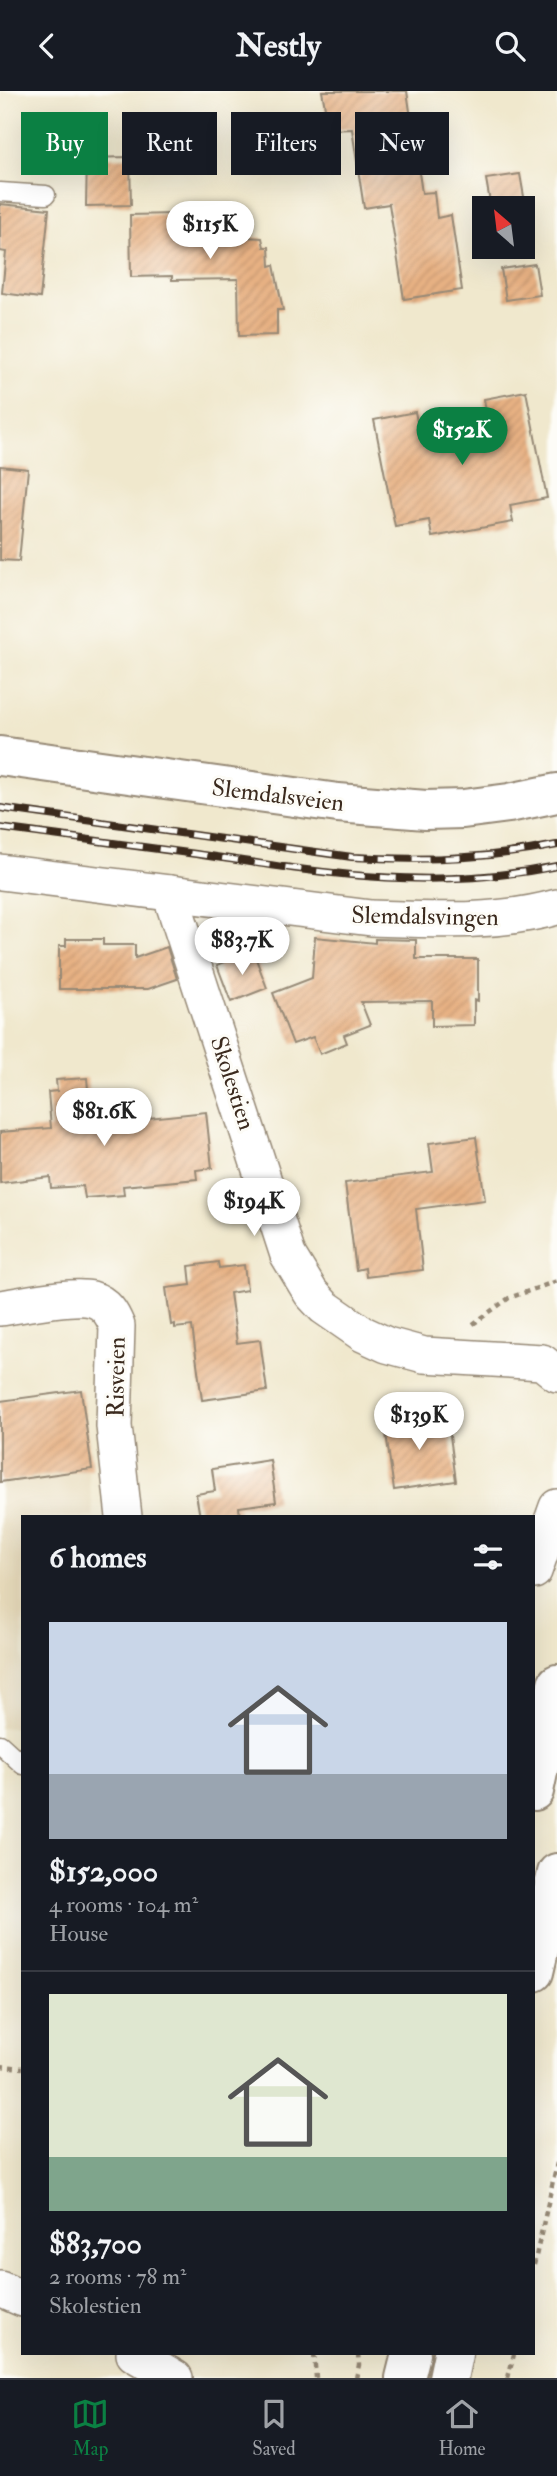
<!DOCTYPE html>
<meta charset="utf-8">
<style>
body{margin:0;font-family:"IM FELL Double Pica",serif;background:#20242c;color:#f1f3f6;height:100vh;display:flex;flex-direction:column;font-size:26px;white-space:nowrap}
*{box-sizing:border-box;margin:0}
p{font-size:23px;color:#9ea1a6}
.icon{flex:none;width:38px;height:38px;fill:none;stroke:currentColor;stroke-width:2;stroke-linecap:round;stroke-linejoin:round}
.map{position:relative;flex:1;overflow:hidden}
.details{position:absolute;left:21px;top:1424px;width:514px;height:840px;display:flex;flex-direction:column;background:#171b24;border-radius:0px;box-shadow:0 7px 28px #0002}
.details>*{flex:none}
.guide{position:absolute;left:21px;top:21px;width:516px;height:63px;display:flex;gap:14px}
.needle{width:46px;rotate:332deg}
.fabs{position:absolute;left:472px;top:105px;display:grid;gap:14px}
.fabs a{display:grid;place-items:center;width:63px;height:63px;border-radius:0px;background:#171b24;box-shadow:0 7px 28px #0002;font-size:35px}
.price{position:absolute;translate:-50% -60px;padding:0 16px;border-radius:24px;background:#fff;color:#222;font-size:23px;line-height:46px;filter:drop-shadow(0 2px 4px #0008)}
.price::after{content:'';position:absolute;left:50%;top:42px;width:21px;height:16px;margin-left:-10px;background:inherit;clip-path:polygon(0 0,100% 0,50% 100%)}
.price.selected{background:#0b8043;color:#fff}
ul{padding:0;list-style:none}
li{display:grid;align-content:center;gap:14px;height:371px;padding:0 28px}
li+li{border-top:2px solid #363941}
li span{display:grid;place-items:center;height:217px;border-radius:0px;color:#555}
li>.icon{margin-inline-start:auto}
span .icon{width:126px;height:126px;fill:#fffc;stroke-width:1}
li b{font-size:30px}
h2{display:flex;justify-content:space-between;align-items:center;height:84px;padding:0 28px;font-size:30px}
.chip{padding:0 24px;border-radius:0px;background:#171b24;box-shadow:0 7px 28px #0002;font-size:24px;line-height:63px}
.chip.selected{background:#0b8043;color:#fff}
header{display:flex;justify-content:space-between;align-items:center;height:91px;padding:0 28px;background:#171b24;font-size:32px;font-weight:800}
.menu{display:flex;justify-content:space-around;align-items:center;height:98px;border-top:2px solid #363941;background:#171b24;font-size:19px;color:#9ea1a6}
.menu a{display:grid;justify-items:center;gap:4px}
.menu .selected{color:#0b8043}
.map>svg:first-child{display:block}
.built{fill:#e7daba}
.building{fill:url(#building-hatch)}
.lines{fill:none;stroke-linecap:round;stroke-linejoin:round}
.service-casing{stroke:#968976;stroke-width:21}
.minor-casing{stroke:#968976;stroke-width:38}
.secondary-casing{stroke:#968976;stroke-width:42}
.trunk-casing{stroke:#968976;stroke-width:42}
.path{stroke:#968976;stroke-width:4.5;stroke-dasharray:5 5;stroke-linecap:butt}
.service{stroke:#fff;stroke-width:18}
.minor{stroke:#fff;stroke-width:35}
.secondary{stroke:#fff;stroke-width:38}
.trunk{stroke:#fff;stroke-width:38}
.rail-casing{stroke:#3b2a1e;stroke-width:8}
.rail{stroke:#fdfcf7;stroke-width:5;stroke-dasharray:16;stroke-linecap:butt}
.labels{text-anchor:middle;stroke-width:6;stroke-linejoin:round;paint-order:stroke}
.street-label{font-size:24px;fill:#3b2a1e;stroke:#fdfcf7}
</style>
<header><svg class="icon" aria-label="back" viewBox="0 0 24 24"><path d="M15 5l-7 7 7 7"/></svg>Nestly<svg class="icon" aria-label="search" viewBox="0 0 24 24"><circle cx="10" cy="10" r="6"/><path d="M15 15l6 6"/></svg></header>
<div class="map">
<svg width="557" height="2287" viewBox="0 0 557 2287">
<defs>
<pattern id="building-hatch" width="6" height="6" patternUnits="userSpaceOnUse" patternTransform="scale(1.75)"><rect width="6" height="6" fill="#e7b183"/><path d="M-1 1l2-2M0 6l6-6M5 7l2-2" fill="none" stroke="#c79871"/></pattern>
</defs>
<rect width="100%" height="100%" fill="#fdfcf7"/>
<filter id="ink" filterUnits="userSpaceOnUse"><feTurbulence type="fractalNoise" baseFrequency=".0143" numOctaves="2"/><feDisplacementMap in="SourceGraphic" scale="14" xChannelSelector="R" yChannelSelector="G"/><feConvolveMatrix kernelMatrix="1 2 1 2 8 2 1 2 1" color-interpolation-filters="sRGB"/></filter>
<filter id="wash" filterUnits="userSpaceOnUse"><feTurbulence type="fractalNoise" baseFrequency=".00686" numOctaves="4" result="noise"/><feDisplacementMap in="SourceGraphic" scale="28" xChannelSelector="R" yChannelSelector="G"/><feGaussianBlur stdDeviation="1.57" result="paint"/><feColorMatrix in="noise" values="0 0 0 0 0 0 0 0 0 0 0 0 0 0 0 0 0 1.4 0 .05"/><feComposite in="paint" operator="in"/></filter>
<g filter="url(#wash)">
<rect width="100%" height="100%" fill="#f0e8cd"/>
<!-- built -->
<polygon class="built" points="80,1317 94,1426 23,1426 23,1637 0,1637 0,1329"/>
<g id="blocks">
<!-- building -->
<g class="building">
<polygon points="322,0 407,0 422,102 434,101 437,127 451,124 462,199 404,208 389,113 364,117 352,38 329,39"/>
<polygon points="130,66 131,114 86,115 87,67"/>
<polygon points="520,83 526,117 491,117 486,88"/>
<polygon points="0,113 49,118 40,207 2,202 6,161 0,160"/>
<polygon points="216,122 242,123 243,146 262,147 264,156 269,156 270,175 274,174 283,219 277,219 277,244 239,245 238,188 172,189 172,185 131,186 130,124"/>
<polygon points="535,173 540,204 506,209 501,178"/>
<polygon points="526,300 547,407 510,414 513,431 432,446 429,429 395,435 374,329 415,321 419,340 487,327 484,308"/>
<polygon points="0,375 28,378 19,470 0,469"/>
<polygon points="315,846 375,852 375,848 416,849 416,868 478,868 478,910 474,909 474,934 432,935 432,910 361,911 370,934 344,944 347,952 320,963 313,946 293,953 273,902 312,887"/>
<polygon points="66,848 103,848 103,854 135,854 135,867 167,856 177,888 148,898 59,898 59,855 66,855"/>
<polygon points="253,860 267,897 231,911 217,874"/>
<polygon points="87,987 91,1033 206,1021 212,1077 196,1079 197,1088 123,1095 124,1104 85,1107 83,1095 51,1097 50,1086 0,1092 0,1041 51,1037 48,1001 57,1000 56,989"/>
<polygon points="476,1046 485,1109 416,1118 423,1179 366,1186 365,1177 356,1179 345,1092 433,1081 429,1052"/>
<polygon points="218,1171 219,1177 244,1174 247,1199 230,1202 237,1252 260,1249 267,1300 202,1309 192,1235 175,1237 175,1233 171,1234 166,1197 191,1194 189,1175"/>
<polygon points="81,1299 92,1378 0,1391 0,1310"/>
<polygon points="431,1321 434,1339 449,1337 456,1390 394,1399 384,1328"/>
<polygon points="270,1369 276,1411 239,1416 240,1426 200,1426 196,1403 215,1400 212,1378"/>
</g>
</g>
</g>
<g filter="url(#ink)">
<use href="#blocks" fill-opacity="0" stroke="#968976" stroke-width="2"/>
<g class="lines">
<defs>
<g id="service">
<polyline points="0,101 46,104"/>
<polyline points="0,1653 23,1674"/>
</g>
<g id="minor">
<path d="M0,781L371,827C432,829 497,833 557,816"/>
<polyline points="170,802 288,1164 311,1202 324,1216 363,1243 387,1254 424,1264 542,1271 557,1283"/>
<path d="M0,1217C22,1214 72,1203 92,1208C106,1212 112,1223 117,1235L114,1335L124,1426"/>
<polyline points="534,1480 557,1416"/>
<polyline points="0,2198 23,2208"/>
<polyline points="134,2263 175,2287"/>
</g>
<polyline id="secondary" points="0,665 338,712 426,719 463,718 509,712 557,702"/>
<g id="trunk">
<polyline points="534,1700 557,1593"/>
<polyline points="534,1881 557,1782"/>
<polyline points="405,2287 411,2263"/>
<polyline points="448,2287 453,2263"/>
</g>
</defs>
<!-- service casing -->
<use href="#service" class="service-casing"/>
<!-- minor casing -->
<use href="#minor" class="minor-casing"/>
<!-- secondary casing -->
<use href="#secondary" class="secondary-casing"/>
<!-- trunk casing -->
<use href="#trunk" class="trunk-casing"/>
<!-- path -->
<g class="path">
<polyline points="473,1233 509,1207 557,1190"/>
<polyline points="0,1975 23,1977"/>
<polyline points="534,2174 557,2072"/>
<polyline points="314,2263 316,2287"/>
<polyline points="356,2287 359,2274 358,2263"/>
<polyline points="508,2287 514,2263"/>
</g>
<!-- service -->
<use href="#service" class="service"/>
<!-- minor -->
<use href="#minor" class="minor"/>
<!-- secondary -->
<use href="#secondary" class="secondary"/>
<!-- trunk -->
<use href="#trunk" class="trunk"/>
<defs>
<g id="rail">
<path d="M0,717L352,766C421,770 489,768 557,754"/>
<path d="M0,737C65,746 131,754 196,763C323,782 429,801 557,775"/>
</g>
</defs>
<!-- rail casing -->
<use href="#rail" class="rail-casing"/>
<!-- rail -->
<use href="#rail" class="rail"/>
</g>
</g>
<g class="labels">
<!-- street labels -->
<g class="street-label">
<text transform="translate(278 704) rotate(7)" y="8">Slemdalsveien</text>
<text transform="translate(425 825) rotate(1)" y="8">Slemdalsvingen</text>
<text transform="translate(233 992) rotate(72)" y="8">Skolestien</text>
<text transform="translate(116 1286) rotate(-89)" y="8">Risveien</text>
</g>
</g>
</svg>
<div class="fabs">
<a><svg class="needle" viewBox="-14 -14 28 28"><path d="M0-13l5 13h-10z" fill="#e53935"/><path d="M0 13l5-13h-10z" fill="#9ea1a6"/></svg></a>
</div>
<b class="price" style="left:210px;top:170px">$115K</b>
<b class="price selected" style="left:462px;top:376px">$152K</b>
<b class="price" style="left:242px;top:886px">$83.7K</b>
<b class="price" style="left:104px;top:1057px">$81.6K</b>
<b class="price" style="left:254px;top:1147px">$194K</b>
<b class="price" style="left:419px;top:1361px">$139K</b>
<div class="guide">
<a class="chip selected">Buy</a>
<a class="chip">Rent</a>
<a class="chip">Filters</a>
<a class="chip">New</a>
</div>
<section class="details">
<h2>6 homes<svg class="icon" aria-label="filters" viewBox="0 0 24 24"><path d="M4 7h16M4 17h16"/><circle cx="9" cy="7" r="2"/><circle cx="15" cy="17" r="2"/></svg></h2>
<ul>
<li><span style="background:linear-gradient(#c9d6e8 70%,#9aa5b1 0)"><svg class="icon" aria-label="home" viewBox="0 0 24 24"><path d="M3 11l9-7 9 7M6 9v11h12V9"/></svg></span><div><b>$152,000</b><p>4 rooms · 104 m²</p><p>House</p></div></li>
<li><span style="background:linear-gradient(#dfe7d0 75%,#7fa58c 0)"><svg class="icon" aria-label="home" viewBox="0 0 24 24"><path d="M3 11l9-7 9 7M6 9v11h12V9"/></svg></span><div><b>$83,700</b><p>2 rooms · 78 m²</p><p>Skolestien</p></div></li>
</ul>
</section>
</div>
<nav class="menu">
<a class="selected"><svg class="icon" aria-label="map" viewBox="0 0 24 24"><path d="M3 6l6-2 6 2 6-2v14l-6 2-6-2-6 2zM9 4v14M15 6v14"/></svg>Map</a>
<a><svg class="icon" aria-label="saved" viewBox="0 0 24 24"><path d="M7 4h10v16l-5-4-5 4z"/></svg>Saved</a>
<a><svg class="icon" aria-label="home" viewBox="0 0 24 24"><path d="M3 11l9-7 9 7M6 9v11h12V9"/></svg>Home</a>
</nav>
